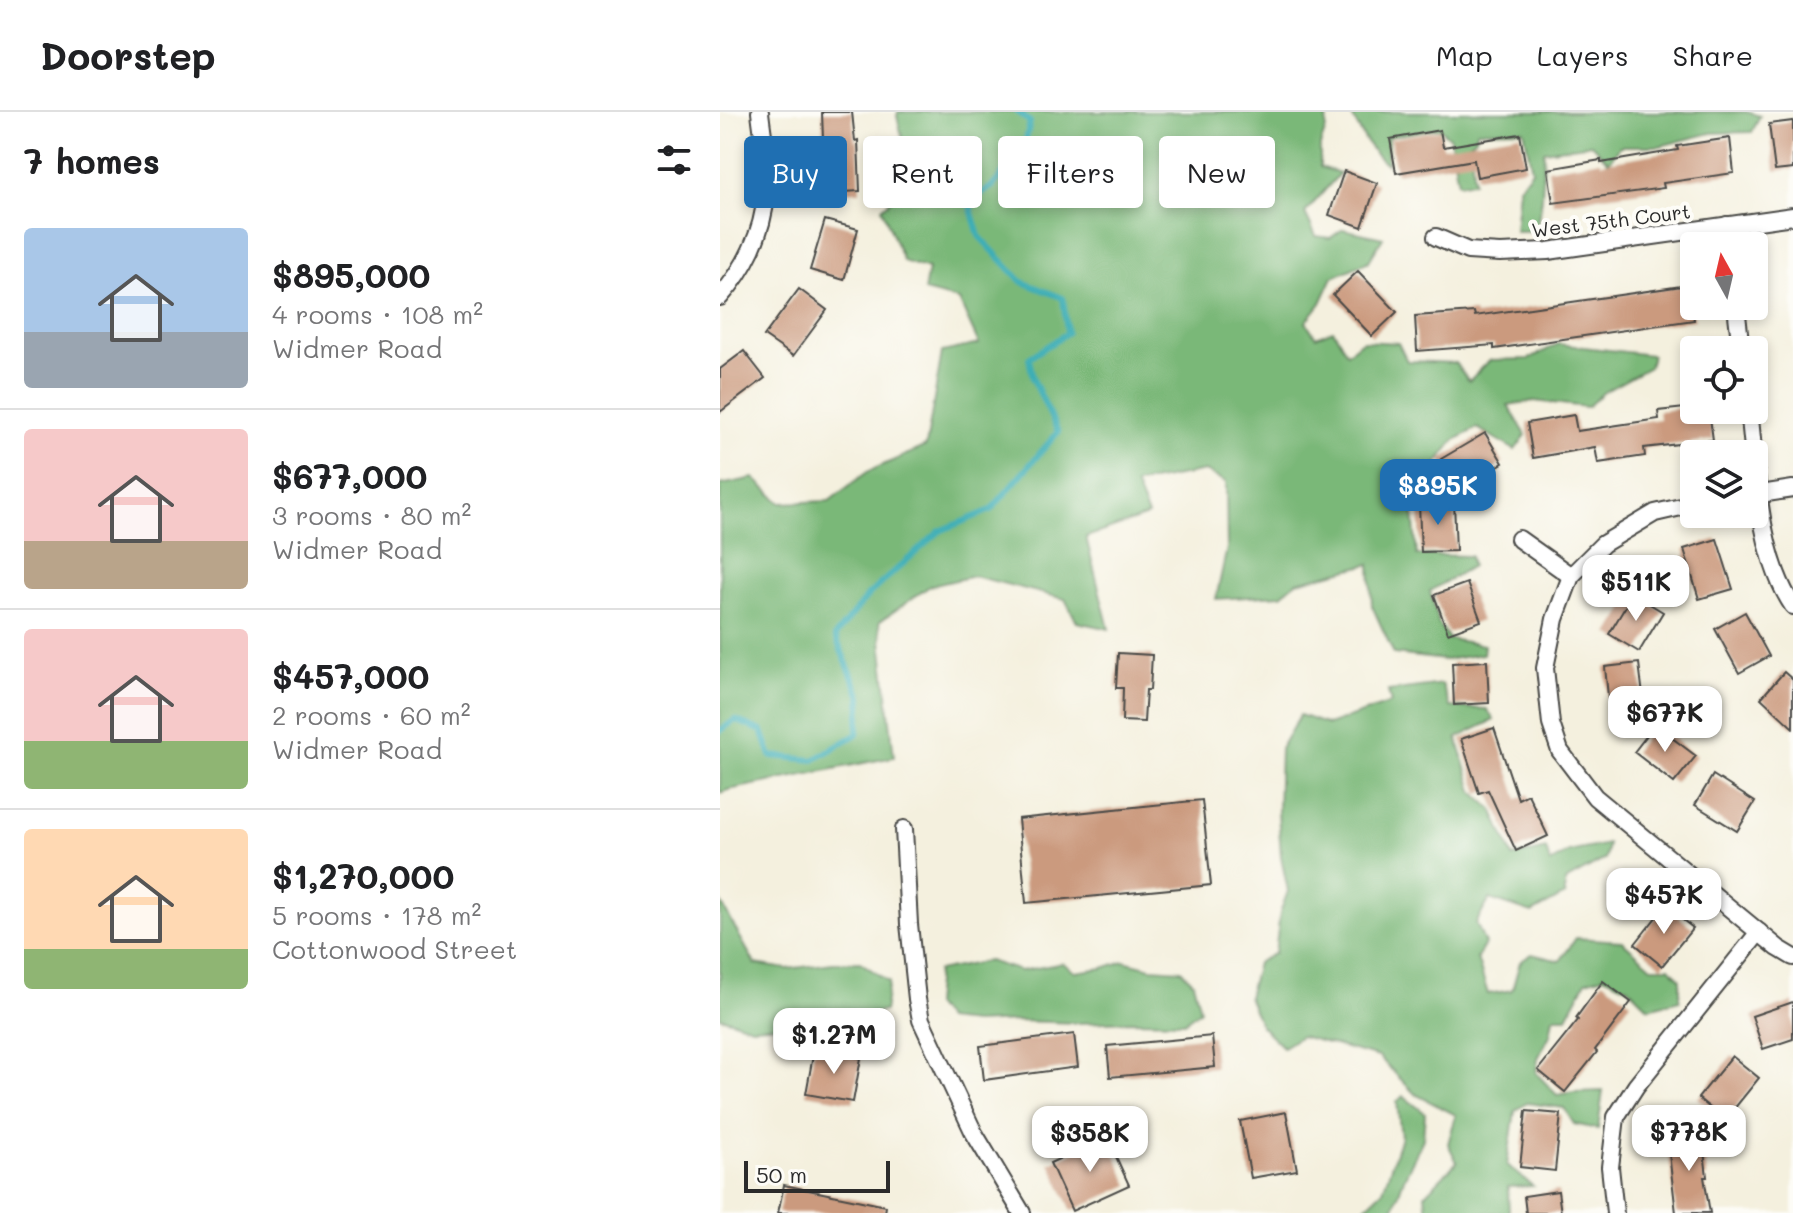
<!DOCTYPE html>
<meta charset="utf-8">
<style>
body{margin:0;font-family:Mali,sans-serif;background:#f2f2f2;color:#202124;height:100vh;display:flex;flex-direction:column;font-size:30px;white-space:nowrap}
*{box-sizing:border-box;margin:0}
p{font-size:26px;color:#757577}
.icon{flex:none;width:44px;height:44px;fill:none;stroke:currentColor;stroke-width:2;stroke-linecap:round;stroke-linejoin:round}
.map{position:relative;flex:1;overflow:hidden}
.details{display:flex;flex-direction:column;background:#fff;width:720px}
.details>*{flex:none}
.guide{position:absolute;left:24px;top:24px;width:760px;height:72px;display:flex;gap:16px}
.needle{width:52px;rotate:352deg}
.buttons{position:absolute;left:960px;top:120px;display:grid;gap:16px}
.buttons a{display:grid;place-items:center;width:88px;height:88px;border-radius:8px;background:#fff;box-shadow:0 4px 12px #0003;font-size:40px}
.scale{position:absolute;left:24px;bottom:20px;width:146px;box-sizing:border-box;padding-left:8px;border:4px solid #2b2b2b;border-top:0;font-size:22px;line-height:28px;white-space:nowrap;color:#2b2b2b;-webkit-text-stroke:6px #fdfcf7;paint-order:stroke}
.price{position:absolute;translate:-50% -68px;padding:0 18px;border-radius:16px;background:#fff;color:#222;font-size:26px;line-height:52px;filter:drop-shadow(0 2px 4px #0008)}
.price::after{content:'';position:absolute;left:50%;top:48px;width:24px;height:18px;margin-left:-12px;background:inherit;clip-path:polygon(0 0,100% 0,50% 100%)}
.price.on{background:#1f6fb2;color:#fff}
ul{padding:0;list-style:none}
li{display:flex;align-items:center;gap:24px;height:200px;padding:0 24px}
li+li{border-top:2px solid #e0e0e0}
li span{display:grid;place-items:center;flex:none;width:224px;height:160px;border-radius:8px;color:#555}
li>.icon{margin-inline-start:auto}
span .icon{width:96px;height:96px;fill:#fffc;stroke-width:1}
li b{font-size:34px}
h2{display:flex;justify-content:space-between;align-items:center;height:96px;padding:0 24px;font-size:34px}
.chip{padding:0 28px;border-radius:8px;background:#fff;box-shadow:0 4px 12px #0003;font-size:28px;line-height:72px}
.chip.on{background:#1f6fb2;color:#fff}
header{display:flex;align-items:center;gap:48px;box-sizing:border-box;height:112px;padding:0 40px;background:#fff;border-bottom:2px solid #e0e0e0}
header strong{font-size:38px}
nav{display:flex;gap:44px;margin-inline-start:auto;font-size:28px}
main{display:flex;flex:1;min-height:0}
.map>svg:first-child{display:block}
.forest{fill:#7ab878;stroke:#527252;stroke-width:2}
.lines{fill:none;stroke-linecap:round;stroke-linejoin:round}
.stream{stroke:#3daeb6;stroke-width:6}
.building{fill:#cb9a7e}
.street-casing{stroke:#494946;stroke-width:20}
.street{stroke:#fff;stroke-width:16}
.labels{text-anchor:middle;stroke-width:8;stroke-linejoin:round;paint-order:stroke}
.street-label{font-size:20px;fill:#2b2b2b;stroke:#fdfcf7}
</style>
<header>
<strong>Doorstep</strong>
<nav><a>Map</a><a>Layers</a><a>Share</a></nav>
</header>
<main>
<section class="details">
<h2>7 homes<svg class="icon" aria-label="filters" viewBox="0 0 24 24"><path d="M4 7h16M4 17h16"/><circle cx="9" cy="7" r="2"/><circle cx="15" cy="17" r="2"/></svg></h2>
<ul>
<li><span style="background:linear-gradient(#a9c7e8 65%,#9aa5b1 0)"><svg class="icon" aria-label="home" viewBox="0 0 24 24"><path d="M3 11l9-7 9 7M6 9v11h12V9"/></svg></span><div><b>$895,000</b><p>4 rooms · 108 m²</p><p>Widmer Road</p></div></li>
<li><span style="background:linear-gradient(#f6c9c9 70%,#b9a48a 0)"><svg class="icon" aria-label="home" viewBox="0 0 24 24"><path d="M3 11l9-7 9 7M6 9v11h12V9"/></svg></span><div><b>$677,000</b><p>3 rooms · 80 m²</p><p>Widmer Road</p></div></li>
<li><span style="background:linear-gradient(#f6c9c9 70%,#8fb573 0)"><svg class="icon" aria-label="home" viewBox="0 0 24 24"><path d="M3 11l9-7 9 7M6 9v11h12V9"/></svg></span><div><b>$457,000</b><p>2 rooms · 60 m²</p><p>Widmer Road</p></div></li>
<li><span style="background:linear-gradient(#ffd9b3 75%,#8fb573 0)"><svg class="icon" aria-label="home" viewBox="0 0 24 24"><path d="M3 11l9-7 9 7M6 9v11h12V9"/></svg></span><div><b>$1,270,000</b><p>5 rooms · 178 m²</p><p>Cottonwood Street</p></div></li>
</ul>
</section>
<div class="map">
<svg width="1073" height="1101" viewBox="0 0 1073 1101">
<rect width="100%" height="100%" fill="#fdfcf7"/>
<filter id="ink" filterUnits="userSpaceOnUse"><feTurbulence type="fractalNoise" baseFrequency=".0125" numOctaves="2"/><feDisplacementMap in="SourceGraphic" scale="16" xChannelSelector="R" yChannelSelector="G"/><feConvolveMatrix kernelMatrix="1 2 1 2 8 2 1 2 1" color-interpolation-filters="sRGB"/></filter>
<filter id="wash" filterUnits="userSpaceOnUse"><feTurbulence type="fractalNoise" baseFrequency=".006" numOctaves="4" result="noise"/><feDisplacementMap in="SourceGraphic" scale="32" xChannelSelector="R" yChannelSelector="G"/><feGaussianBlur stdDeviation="1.8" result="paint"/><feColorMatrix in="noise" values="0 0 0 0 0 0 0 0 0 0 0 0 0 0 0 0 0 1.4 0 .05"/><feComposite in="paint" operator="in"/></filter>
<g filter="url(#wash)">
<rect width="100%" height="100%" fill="#f4f0de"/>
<!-- forest -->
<g class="forest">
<polygon points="178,0 607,0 606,16 600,34 600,55 620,61 585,101 596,124 610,126 623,117 663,126 649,149 613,165 601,191 586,210 596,225 613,218 627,241 642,229 678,231 687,249 735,251 749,269 770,248 809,247 838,232 932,243 929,255 884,280 867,295 814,289 788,293 806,323 795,338 757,316 735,328 717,351 732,383 692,391 697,443 750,444 752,454 710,479 719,512 729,527 764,533 763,542 725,548 674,542 652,494 650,452 577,470 561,483 496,487 507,436 506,370 485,359 415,372 428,404 366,425 389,517 357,510 345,487 254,464 210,474 159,510 174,645 8,678 0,681 0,373 34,366 61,391 109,389 147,360 206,334 222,240 259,232 239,188 204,179 208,157 183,149 162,96 193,68 177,4"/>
<path d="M630,0H1026L1040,4L1032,20L991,21L940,34H900L889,50L871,32L824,39L822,86L816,119H795L799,75L812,58L804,18L757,19L756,26L750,31L754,70L738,71L730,26L719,16L668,25L667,53C649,38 640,20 630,0Z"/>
<polygon points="722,572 730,595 767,597 774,608 737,626 753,679 772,697 793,745 826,737 830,751 849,740 888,732 885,747 845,769 845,783 812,801 770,787 756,811 765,832 757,846 768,882 792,878 800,850 812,842 840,849 856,826 902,829 932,855 950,855 960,867 960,888 929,896 908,875 884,864 866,869 847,905 833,905 830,923 818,946 816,961 837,983 854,980 883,979 878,1017 854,1012 844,996 807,991 795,999 787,1053 813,1074 788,1075 789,1101 707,1101 705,1082 737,1050 728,1032 736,1003 695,982 659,945 581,924 563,935 541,914 528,885 537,851 555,841 560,801 568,779 561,745 558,699 560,637 580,603 608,613 671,591 668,579"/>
<polygon points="0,789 35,852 67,857 113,851 140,850 169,870 164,899 96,911 32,915 0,905"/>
<polygon points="268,849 300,859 343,851 355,860 383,856 404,849 431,856 461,858 473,870 480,898 464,910 411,909 359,911 298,909 254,911 226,908 214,893 217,859"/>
<polygon points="683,984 705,1001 703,1027 683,1069 672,1101 639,1101 663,1078 681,1025 677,990"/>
</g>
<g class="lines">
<!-- stream -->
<polyline class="stream" points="0,619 15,608 42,619 51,644 94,648 137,622 141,585 115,524 149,482 220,419 271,398 338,320 313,267 309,246 347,221 343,186 302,170 259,124 249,90 273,74 304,36 310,10 297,0"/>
</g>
<g id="blocks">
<!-- building -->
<g class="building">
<polygon points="102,0 132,0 135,29 138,28 140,79 105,81"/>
<polygon points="1073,9 1073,57 1055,59 1049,12"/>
<polygon points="720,18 723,35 800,22 806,56 757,65 754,48 676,61 670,27"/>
<polygon points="1010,26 1014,61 943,71 944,76 833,91 828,57 881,48 881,51 958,38 957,34"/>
<polygon points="624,59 657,71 642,115 609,103"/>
<polygon points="105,108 138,117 124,168 90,158"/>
<polygon points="638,159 677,200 652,224 613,183"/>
<polygon points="969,173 974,208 774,237 774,233 697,239 695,204 754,200 755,204"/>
<polygon points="79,177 107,198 73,244 44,224"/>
<polygon points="24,239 45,266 0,300 0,257"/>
<polygon points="974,295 974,298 989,298 993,328 924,336 925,344 878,351 875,335 813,346 807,311 854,303 857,319 939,307 938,299"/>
<polygon points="765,321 783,351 739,377 721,347"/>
<polygon points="734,390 736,439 701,440 699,392"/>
<polygon points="997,427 1013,477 979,487 964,437"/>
<polygon points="747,471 761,509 728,521 714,483"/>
<polygon points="913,482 943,500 919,540 889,522"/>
<polygon points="1025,500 1049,544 1019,561 995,517"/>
<polygon points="398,541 432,543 430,578 426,578 424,610 402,609 403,576 396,576"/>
<polygon points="767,549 769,591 734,593 732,551"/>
<polygon points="919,551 925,600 890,604 885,555"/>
<polygon points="1064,560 1073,568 1073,616 1041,586"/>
<polygon points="935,613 976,644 954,671 914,640"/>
<polygon points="774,616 798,687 808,682 828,724 796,739 768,678 759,681 741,627"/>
<polygon points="993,663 1035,690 1017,719 975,693"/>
<polygon points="482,688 491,773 306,791 298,707"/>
<polygon points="945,794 973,816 942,854 915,832"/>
<polygon points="883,869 911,890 875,938 877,940 845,980 818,958 858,908 856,906"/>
<polygon points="1073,890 1073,927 1043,937 1032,904"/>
<polygon points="354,922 358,955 264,968 260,934"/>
<polygon points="492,924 495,955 390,965 387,934"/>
<polygon points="94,938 141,946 133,990 86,982"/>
<polygon points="1012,944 1039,966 1005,1008 978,986"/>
<polygon points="806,999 841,1002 835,1059 800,1055"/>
<polygon points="566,1000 577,1058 531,1066 520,1009"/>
<polygon points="982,1021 987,1065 984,1065 990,1101 956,1101 947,1024"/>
<polygon points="387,1025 409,1073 352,1099 330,1051"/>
<polygon points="64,1073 166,1094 165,1101 58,1101"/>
<polygon points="838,1079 841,1101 806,1101 804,1084"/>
</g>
</g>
</g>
<g filter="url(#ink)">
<use href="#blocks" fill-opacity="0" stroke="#494946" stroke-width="2"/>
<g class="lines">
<defs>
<g id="street">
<polyline points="1007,113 1010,134"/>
<polyline points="716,125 748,139 780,141 828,139 1073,104"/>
<path d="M0,185C25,157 43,121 46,82C49,55 43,27 40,0"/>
<polyline points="1016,194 1021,238"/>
<path d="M1029,298C1036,358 1039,444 1073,494"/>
<polyline points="1034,383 1073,377"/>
<polyline points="974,392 935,401 883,432 851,464 835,507 825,556 831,612 840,639 875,685 1058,836 1073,845"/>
<polyline points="799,427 851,464"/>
<polyline points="184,717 189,812 197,887 201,908 254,1021 302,1101"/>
<polyline points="895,1101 890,1055 896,1005 916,974 1039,820"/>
</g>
</defs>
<!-- street casing -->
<use href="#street" class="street-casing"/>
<!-- street -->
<use href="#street" class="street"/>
</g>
</g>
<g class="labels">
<!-- street labels -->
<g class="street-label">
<text transform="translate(891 109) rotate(-7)" y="7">West 75th Court</text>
</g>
</g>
</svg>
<div class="buttons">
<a><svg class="needle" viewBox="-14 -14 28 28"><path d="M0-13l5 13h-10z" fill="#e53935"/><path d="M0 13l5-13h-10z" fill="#757577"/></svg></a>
<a><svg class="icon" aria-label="locate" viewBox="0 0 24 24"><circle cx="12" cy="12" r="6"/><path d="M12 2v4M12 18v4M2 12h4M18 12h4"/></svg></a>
<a><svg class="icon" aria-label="layers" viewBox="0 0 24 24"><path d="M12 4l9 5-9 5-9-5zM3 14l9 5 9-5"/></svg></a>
</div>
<div class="scale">50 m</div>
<b class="price on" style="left:718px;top:415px">$895K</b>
<b class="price" style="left:916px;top:511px">$511K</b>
<b class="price" style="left:945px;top:642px">$677K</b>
<b class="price" style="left:944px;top:824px">$457K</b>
<b class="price" style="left:114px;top:964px">$1.27M</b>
<b class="price" style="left:969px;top:1061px">$778K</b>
<b class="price" style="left:370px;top:1062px">$358K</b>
<div class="guide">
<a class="chip on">Buy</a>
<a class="chip">Rent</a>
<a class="chip">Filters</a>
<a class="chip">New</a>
</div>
</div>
</main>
